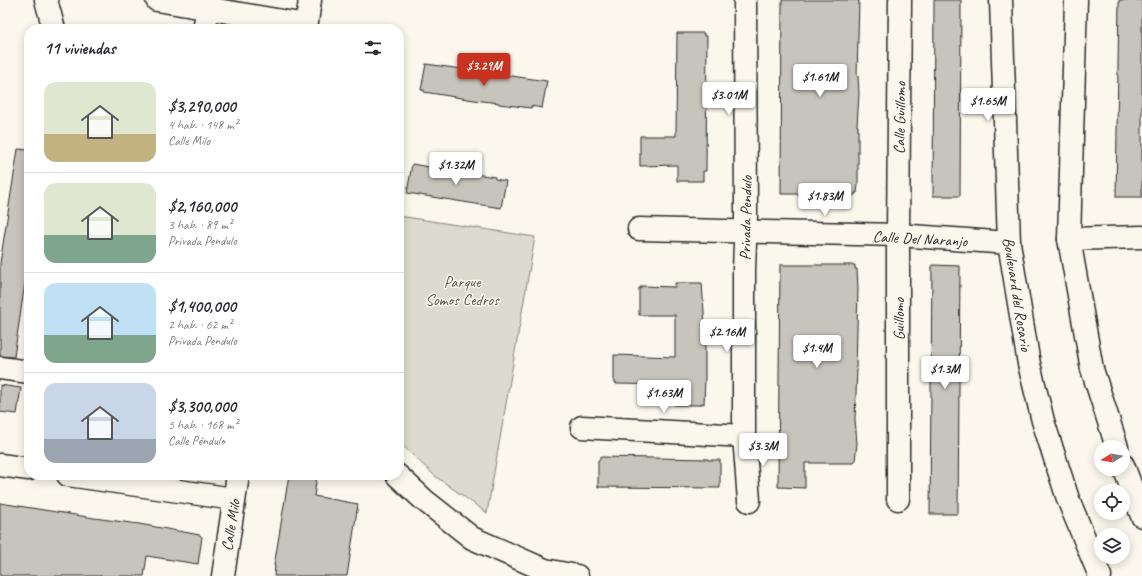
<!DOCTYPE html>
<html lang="es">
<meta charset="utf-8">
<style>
body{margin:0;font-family:Caveat,sans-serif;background:#f2f2f3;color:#2b2b33;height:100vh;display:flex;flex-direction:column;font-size:15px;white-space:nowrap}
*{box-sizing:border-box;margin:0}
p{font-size:13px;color:#7c7c81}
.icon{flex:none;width:22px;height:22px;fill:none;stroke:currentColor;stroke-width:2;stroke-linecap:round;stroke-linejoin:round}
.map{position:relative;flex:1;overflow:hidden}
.side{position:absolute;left:24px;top:24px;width:380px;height:456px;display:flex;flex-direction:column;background:#fff;border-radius:16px;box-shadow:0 2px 10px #0003}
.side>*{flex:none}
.needle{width:26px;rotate:259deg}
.tools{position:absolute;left:1094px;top:440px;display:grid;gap:8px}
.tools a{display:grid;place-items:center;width:36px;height:36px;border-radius:50%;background:#fff;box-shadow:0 2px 10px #0003;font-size:20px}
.price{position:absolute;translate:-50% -34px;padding:0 9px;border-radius:4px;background:#fff;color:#222;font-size:13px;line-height:26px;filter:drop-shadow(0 1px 2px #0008)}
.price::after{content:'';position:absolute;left:50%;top:24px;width:12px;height:9px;margin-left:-6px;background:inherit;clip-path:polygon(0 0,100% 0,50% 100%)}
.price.selected{background:#c8321e;color:#fff}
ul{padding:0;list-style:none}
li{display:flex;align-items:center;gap:12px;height:100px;padding:0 20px}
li+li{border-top:1px solid #e1e1e2}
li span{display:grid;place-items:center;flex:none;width:112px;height:80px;border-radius:12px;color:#555}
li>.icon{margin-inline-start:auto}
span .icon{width:48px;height:48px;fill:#fffc;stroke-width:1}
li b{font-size:17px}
h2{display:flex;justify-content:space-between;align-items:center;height:48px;padding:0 20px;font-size:17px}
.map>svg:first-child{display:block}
.green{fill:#dddad0;stroke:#84827e}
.building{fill:#c7c4bc;stroke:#2b2b2b}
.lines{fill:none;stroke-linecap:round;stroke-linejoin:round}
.minor-casing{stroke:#2b2b2b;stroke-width:25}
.minor{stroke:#fbf7ec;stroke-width:22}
.labels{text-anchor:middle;stroke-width:3;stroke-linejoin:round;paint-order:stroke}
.street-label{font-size:16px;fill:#2b2b2b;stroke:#fbf7ec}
.park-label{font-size:16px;fill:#585754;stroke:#fbf7ec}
</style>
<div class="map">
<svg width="1142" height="576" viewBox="0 0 1142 576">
<rect width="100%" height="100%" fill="#fbf7ec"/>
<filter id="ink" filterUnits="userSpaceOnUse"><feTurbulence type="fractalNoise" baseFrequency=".025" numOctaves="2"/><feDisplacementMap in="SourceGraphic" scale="8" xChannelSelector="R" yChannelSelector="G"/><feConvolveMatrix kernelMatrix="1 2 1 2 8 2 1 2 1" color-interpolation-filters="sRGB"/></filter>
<g filter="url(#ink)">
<!-- green -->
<polygon class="green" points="399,216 535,237 487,513 435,476 399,442"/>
<!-- building -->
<g class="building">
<polygon points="782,0 859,0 857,76 858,76 859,94 857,126 858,126 858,185 857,193 855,193 855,195 839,195 839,197 828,197 798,196 799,194 781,194"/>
<polygon points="934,0 961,0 960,196 933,196"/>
<polygon points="1119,0 1142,0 1142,197 1116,197"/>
<polygon points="677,33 704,33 704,36 707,36 706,171 703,171 703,181 677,181 677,165 640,166 640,136 676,136"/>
<polygon points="426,64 547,81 542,108 531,106 531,108 499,104 499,103 474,100 424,92 424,90 421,90"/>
<polygon points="18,149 29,150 29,269 27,269 14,357 0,356 0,263"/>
<polygon points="412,164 462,173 462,172 495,177 495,179 506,181 501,208 407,193"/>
<polygon points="780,265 855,265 855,269 857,269 858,288 856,369 857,369 855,419 857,443 855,461 853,461 853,463 805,463 805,488 778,487"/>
<polygon points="932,265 960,266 958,514 930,514"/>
<polygon points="675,283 702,283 705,327 705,378 704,404 701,403 701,405 674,405 675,385 616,384 616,382 614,382 614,355 675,357 675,315 639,315 639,288 641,288 641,286 675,287"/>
<polygon points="0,385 21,388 17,414 0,412"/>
<polygon points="600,457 708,459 708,460 720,460 720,488 598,487 598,460 600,460"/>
<polygon points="289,475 317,475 314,496 358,504 347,576 274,576 275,566 274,566"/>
<polygon points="0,503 94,518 139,524 200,535 202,537 198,564 147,556 144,576 0,576"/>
</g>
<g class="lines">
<defs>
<g id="minor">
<polyline points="46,0 54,29"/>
<polyline points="157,0 306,25"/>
<polyline points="745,0 746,216 744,270 744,436 749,501"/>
<polyline points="1001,0 1009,243 1029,364 1043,421 1068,499 1100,576"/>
<polyline points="1076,0 1069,239 1092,369 1117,447"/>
<polyline points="204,29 208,9"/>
<polyline points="306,29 310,0"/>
<polyline points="639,229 898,235 1009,243"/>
<polyline points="1069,239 1142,237"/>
<polyline points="0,368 29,372"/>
<polyline points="582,427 744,436"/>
<polyline points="0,465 29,469"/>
<polyline points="1123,465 1142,516"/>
<polyline points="68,475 234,499"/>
<polyline points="397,475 424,500 472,538 545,570 577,576"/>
<polyline points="898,499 898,235 900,0"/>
<polyline points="223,576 238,475"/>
</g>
</defs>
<!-- minor casing -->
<use href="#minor" class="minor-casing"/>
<!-- minor -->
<use href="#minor" class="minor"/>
</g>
</g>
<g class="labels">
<!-- street labels -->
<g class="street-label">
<text transform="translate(899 118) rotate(-89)" y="6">Calle Guillomo</text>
<text transform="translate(745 218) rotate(-89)" y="6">Privada Pendulo</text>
<text transform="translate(920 238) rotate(3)" y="6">Calle Del Naranjo</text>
<text transform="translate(1018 294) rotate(81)" y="6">Boulevard del Rosario</text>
<text transform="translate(898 319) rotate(-90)" y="6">Guillomo</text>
<text transform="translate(230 525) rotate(-81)" y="6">Calle Milo</text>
</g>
<!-- park labels -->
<g class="park-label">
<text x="462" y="287">Parque<tspan x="462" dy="18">Somos Cedros</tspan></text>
</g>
</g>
</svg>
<div class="tools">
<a><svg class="needle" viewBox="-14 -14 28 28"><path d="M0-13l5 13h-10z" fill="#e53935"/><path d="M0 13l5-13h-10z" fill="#7c7c81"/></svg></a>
<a><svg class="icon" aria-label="locate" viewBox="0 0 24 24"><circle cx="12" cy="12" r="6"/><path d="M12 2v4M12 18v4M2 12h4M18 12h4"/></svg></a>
<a><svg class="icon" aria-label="layers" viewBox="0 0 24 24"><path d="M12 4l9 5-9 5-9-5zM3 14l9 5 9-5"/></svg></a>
</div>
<b class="price selected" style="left:484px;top:87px">$3.29M</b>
<b class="price" style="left:820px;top:98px">$1.61M</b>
<b class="price" style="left:729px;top:116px">$3.01M</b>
<b class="price" style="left:988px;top:122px">$1.65M</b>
<b class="price" style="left:456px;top:186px">$1.32M</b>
<b class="price" style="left:825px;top:217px">$1.83M</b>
<b class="price" style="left:727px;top:353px">$2.16M</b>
<b class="price" style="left:817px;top:369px">$1.4M</b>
<b class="price" style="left:945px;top:390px">$1.3M</b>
<b class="price" style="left:664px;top:414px">$1.63M</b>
<b class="price" style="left:763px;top:467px">$3.3M</b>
<section class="side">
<h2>11 viviendas<svg class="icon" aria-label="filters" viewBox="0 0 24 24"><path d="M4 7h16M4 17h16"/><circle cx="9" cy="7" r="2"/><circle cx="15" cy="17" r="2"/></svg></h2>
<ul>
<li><span style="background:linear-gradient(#dfe7d0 65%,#c2b280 0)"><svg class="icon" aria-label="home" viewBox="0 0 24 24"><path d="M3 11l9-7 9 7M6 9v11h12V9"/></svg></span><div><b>$3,290,000</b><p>4 hab. · 148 m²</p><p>Calle Milo</p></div></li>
<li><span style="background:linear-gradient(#dfe7d0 65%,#7fa58c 0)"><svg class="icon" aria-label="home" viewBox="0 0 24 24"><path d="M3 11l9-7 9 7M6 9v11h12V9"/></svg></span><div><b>$2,160,000</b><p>3 hab. · 89 m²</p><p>Privada Pendulo</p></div></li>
<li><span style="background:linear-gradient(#bfe0f5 65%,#7fa58c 0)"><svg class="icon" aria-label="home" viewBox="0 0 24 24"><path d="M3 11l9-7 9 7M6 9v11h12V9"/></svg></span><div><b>$1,400,000</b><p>2 hab. · 62 m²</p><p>Privada Pendulo</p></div></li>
<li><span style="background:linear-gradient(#c9d6e8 70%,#9aa5b1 0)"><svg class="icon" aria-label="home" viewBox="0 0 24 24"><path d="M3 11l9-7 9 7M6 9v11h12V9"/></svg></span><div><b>$3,300,000</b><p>5 hab. · 168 m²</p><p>Calle Péndulo</p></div></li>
</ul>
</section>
</div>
